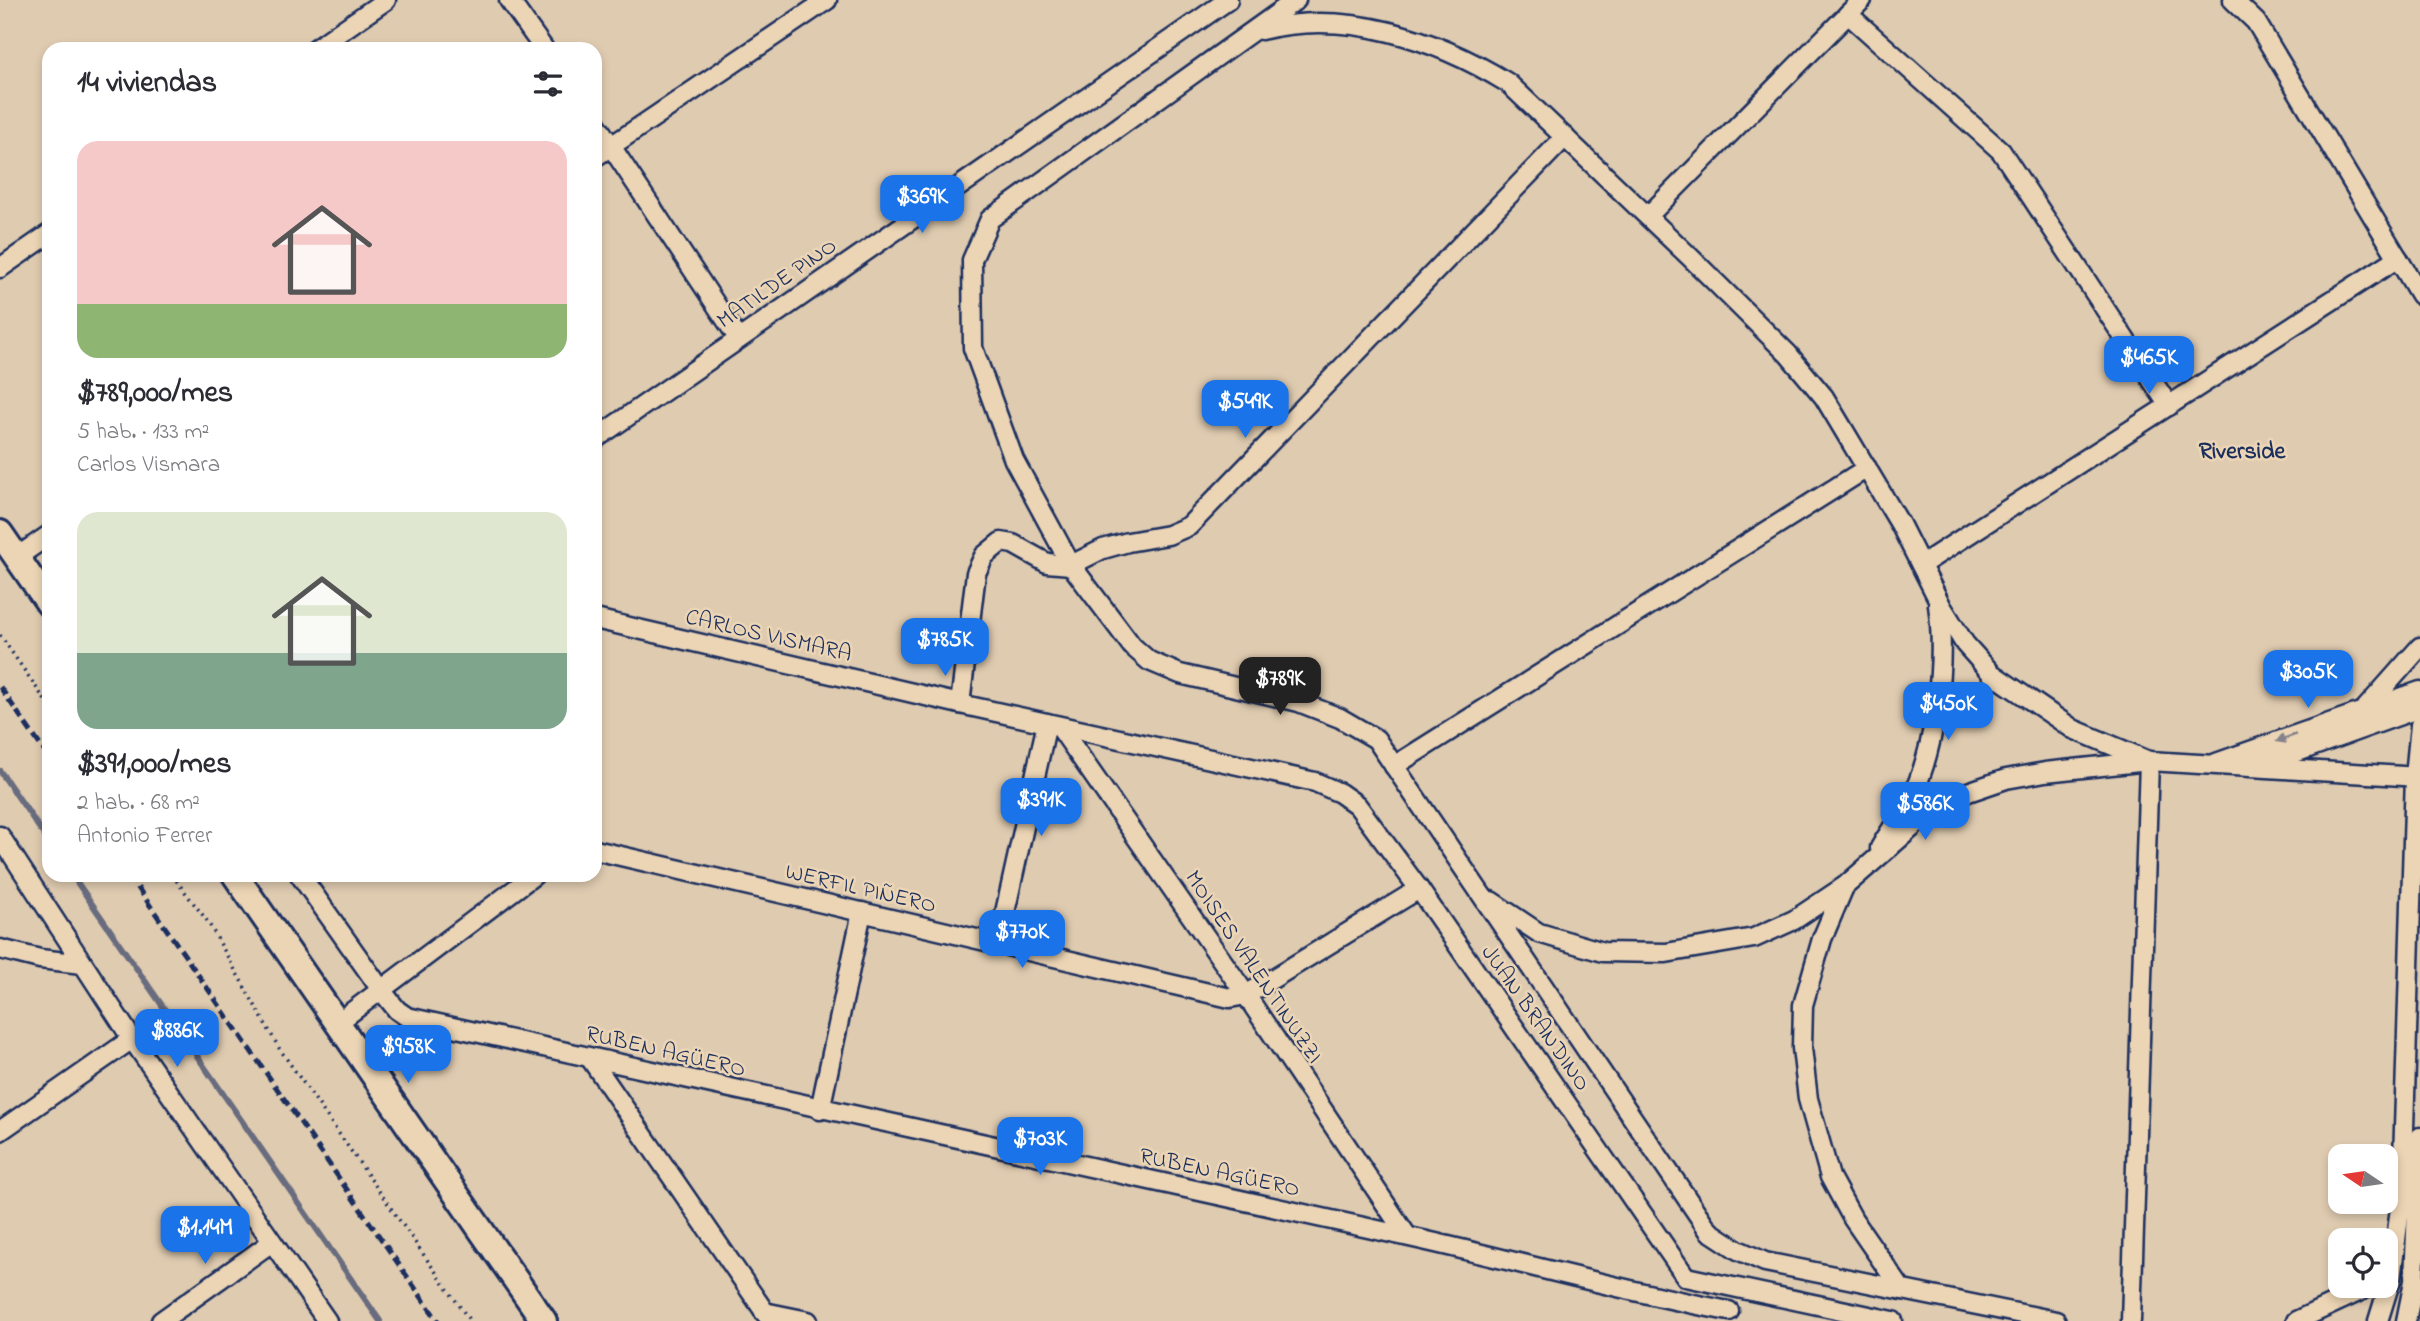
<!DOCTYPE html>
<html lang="es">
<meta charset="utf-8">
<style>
body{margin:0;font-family:"Indie Flower",sans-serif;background:#f7f7f7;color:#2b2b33;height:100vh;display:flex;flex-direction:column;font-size:26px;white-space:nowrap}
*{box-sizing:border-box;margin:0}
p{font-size:23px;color:#7c7c81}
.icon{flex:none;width:38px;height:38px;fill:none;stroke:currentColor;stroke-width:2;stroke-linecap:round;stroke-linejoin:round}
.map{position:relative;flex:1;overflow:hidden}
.drawer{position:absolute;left:42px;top:42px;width:560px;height:840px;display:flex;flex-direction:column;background:#fff;border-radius:21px;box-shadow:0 4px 10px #0003}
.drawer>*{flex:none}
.needle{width:46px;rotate:283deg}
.buttons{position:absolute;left:2328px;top:1144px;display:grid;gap:14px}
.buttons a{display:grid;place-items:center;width:70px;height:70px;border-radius:14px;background:#fff;box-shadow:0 4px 10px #0003;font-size:35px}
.price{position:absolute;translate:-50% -60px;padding:0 16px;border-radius:14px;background:#1a73e8;color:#fff;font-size:23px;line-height:46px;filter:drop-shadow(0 2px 4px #0008)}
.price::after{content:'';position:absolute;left:50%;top:42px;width:21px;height:16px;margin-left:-10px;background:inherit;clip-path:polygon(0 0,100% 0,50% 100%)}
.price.on{background:#222;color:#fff}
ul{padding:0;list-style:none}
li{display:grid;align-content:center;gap:14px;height:371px;padding:0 35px}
li span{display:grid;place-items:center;height:217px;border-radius:21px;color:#555}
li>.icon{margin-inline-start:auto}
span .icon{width:126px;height:126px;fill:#fffc;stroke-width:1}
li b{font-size:30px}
h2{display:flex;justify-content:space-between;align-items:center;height:84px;padding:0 35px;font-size:30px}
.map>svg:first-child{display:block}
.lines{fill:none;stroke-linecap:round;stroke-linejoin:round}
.stream{stroke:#686c7e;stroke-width:6}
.street-casing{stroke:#1b2f5e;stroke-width:23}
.secondary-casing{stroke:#1b2f5e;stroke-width:30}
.path{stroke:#1b2f5e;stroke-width:3.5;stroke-dasharray:2 5;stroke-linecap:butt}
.street{stroke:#ecd5b5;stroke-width:18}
.secondary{stroke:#ecd5b5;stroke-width:24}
.rail{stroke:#1b2f5e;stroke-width:5;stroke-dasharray:10 5;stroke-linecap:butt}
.oneway{fill:#84828a}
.labels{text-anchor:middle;stroke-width:5;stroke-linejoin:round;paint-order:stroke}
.street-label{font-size:23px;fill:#1b2f5e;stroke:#ecd5b5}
.neighbourhood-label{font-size:24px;font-weight:bold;fill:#1b2f5e;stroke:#ecd5b5}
</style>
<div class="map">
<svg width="2420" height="1321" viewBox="0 0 2420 1321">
<rect width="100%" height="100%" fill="#dfcbb0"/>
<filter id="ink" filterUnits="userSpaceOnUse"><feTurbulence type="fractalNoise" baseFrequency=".0143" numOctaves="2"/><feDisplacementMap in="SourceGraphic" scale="14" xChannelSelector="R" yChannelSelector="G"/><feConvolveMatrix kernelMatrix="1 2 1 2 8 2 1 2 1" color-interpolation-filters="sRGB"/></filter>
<g filter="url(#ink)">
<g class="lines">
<!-- stream -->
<g class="stream">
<polyline points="0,771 49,842"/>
<polyline points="72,875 380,1321"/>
</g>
<defs>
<g id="street">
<polyline points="509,0 544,49"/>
<polyline points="1296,0 990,219 972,260 973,348 1014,460 1071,565 1132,646 1149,661 1180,674 1299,702 1340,718 1376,739 1709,1231 1738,1250 1765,1262 2056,1321"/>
<polyline points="2233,0 2256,22 2420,295"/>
<polyline points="1848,14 2001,151 2169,406"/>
<path d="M1261,30C1346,9 1435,38 1508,83L1690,257L1788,354L1824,397L1900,524L1942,607L1965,644L1991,673L2073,729L2149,761L2131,1321"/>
<polyline points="315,49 386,0"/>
<polyline points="595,122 738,338"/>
<polyline points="595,157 827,0"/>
<polyline points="1648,216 1862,0"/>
<polyline points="0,268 49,234"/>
<polyline points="595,439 1228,0"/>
<polyline points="17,557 49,535"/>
<polyline points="1921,565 2398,258"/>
<polyline points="595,619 960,704 1315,782 1340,793 1357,805 1419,889 1686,1277 1893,1321"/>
<polyline points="960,704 976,573 984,556 1001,542 1013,544 1047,563 1071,565 1103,549 1128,542 1168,535 1189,526 1565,137"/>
<polyline points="2366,708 2420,647"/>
<polyline points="1059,726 1246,995 1407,1236"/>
<polyline points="2216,763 2420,691"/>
<polyline points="2261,765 2420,708"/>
<polyline points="1394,766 1867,468"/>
<polyline points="0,836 132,1039 327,1321"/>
<path d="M1880,848C1889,832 1900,817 1909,802C1936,751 1946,662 1938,605"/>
<polyline points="595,850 1230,998 1246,995 1419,889"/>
<path d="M300,875L382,991L397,1010L407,1017C734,1091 1062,1162 1391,1233C1504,1257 1615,1290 1729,1311"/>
<polyline points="1844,887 1822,939 1803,1005 1802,1048 1808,1099 1830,1177 1853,1219 1902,1290"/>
<polyline points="1491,901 1539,933 1603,952 1666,953 1754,938 1794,920 1845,886 1916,824 1965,793 2006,779 2045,772 2149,761 2420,777"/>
<polyline points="998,944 1047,723"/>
<polyline points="0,949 40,959 82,964"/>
<polyline points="337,1023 534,875"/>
<polyline points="590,1058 771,1321"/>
<polyline points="820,1110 862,912"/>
<polyline points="0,1131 132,1039"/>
<polyline points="764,1312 808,1321"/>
<polyline points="161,1321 272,1242"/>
<polyline points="2296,1321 2371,1286"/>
<polyline points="2378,1321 2391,1279 2402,1192 2415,776 2420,725"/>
<polyline points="2406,1321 2414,1281 2420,1137"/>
</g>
<g id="secondary">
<polyline points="0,533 49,604"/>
<polyline points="235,875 544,1321"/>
</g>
</defs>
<!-- street casing -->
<use href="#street" class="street-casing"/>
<!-- secondary casing -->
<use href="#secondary" class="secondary-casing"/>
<!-- path -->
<g class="path">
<polyline points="0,635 49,706"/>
<polyline points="172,875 208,922 279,1048 470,1321"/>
</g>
<!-- street -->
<use href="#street" class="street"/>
<!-- secondary -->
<use href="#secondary" class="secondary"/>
<!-- rail -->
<g class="rail">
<polyline points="0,687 49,758"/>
<polyline points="129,875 438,1321"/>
</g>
</g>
<!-- one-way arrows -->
<defs><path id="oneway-solid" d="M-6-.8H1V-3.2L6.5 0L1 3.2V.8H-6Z" transform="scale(1.75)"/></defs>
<use class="oneway" href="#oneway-solid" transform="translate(2286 738) rotate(160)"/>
</g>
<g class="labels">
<!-- street labels -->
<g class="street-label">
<text transform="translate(776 282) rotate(-35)" y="8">MATILDE PINO</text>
<text transform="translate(769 634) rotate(13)" y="8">CARLOS VISMARA</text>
<text transform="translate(861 887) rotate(13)" y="8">WERFIL PIÑERO</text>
<text transform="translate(1255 966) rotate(56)" y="8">MOISES VALENTINUZZI</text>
<text transform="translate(1537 1017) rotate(55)" y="8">JUAN BRANDINO</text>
<text transform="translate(666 1050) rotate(13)" y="8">RUBEN AGÜERO</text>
<text transform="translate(1220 1171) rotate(12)" y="8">RUBEN AGÜERO</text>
</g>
<!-- neighbourhood labels -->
<g class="neighbourhood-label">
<text x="2242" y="458">Riverside</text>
</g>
</g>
</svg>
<div class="buttons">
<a><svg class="needle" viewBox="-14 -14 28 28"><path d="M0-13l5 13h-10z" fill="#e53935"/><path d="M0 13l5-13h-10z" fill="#7c7c81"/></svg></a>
<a><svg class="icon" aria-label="locate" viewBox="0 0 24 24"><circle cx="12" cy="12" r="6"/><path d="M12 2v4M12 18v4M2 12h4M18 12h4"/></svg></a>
</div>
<b class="price" style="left:922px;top:235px">$369K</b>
<b class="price" style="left:2149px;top:396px">$465K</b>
<b class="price" style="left:1245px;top:440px">$549K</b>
<b class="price" style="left:945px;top:678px">$785K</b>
<b class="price" style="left:2308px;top:710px">$305K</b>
<b class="price on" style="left:1280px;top:717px">$789K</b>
<b class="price" style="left:1948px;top:742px">$450K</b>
<b class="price" style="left:1041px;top:838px">$391K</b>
<b class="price" style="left:1925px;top:842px">$586K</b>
<b class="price" style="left:1022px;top:970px">$770K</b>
<b class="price" style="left:177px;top:1069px">$886K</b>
<b class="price" style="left:408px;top:1085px">$958K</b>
<b class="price" style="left:1040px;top:1177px">$703K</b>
<b class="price" style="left:205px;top:1266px">$1.14M</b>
<section class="drawer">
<h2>14 viviendas<svg class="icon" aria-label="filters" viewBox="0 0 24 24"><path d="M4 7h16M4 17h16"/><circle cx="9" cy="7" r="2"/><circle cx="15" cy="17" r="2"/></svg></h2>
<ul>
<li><span style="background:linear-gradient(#f6c9c9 75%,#8fb573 0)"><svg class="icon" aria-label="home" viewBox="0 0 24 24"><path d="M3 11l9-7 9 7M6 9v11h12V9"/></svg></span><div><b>$789,000/mes</b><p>5 hab. · 133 m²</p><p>Carlos Vismara</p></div></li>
<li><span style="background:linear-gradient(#dfe7d0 65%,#7fa58c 0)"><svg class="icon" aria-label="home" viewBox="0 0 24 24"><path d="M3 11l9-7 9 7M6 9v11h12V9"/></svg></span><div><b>$391,000/mes</b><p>2 hab. · 68 m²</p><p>Antonio Ferrer</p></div></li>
</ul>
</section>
</div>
